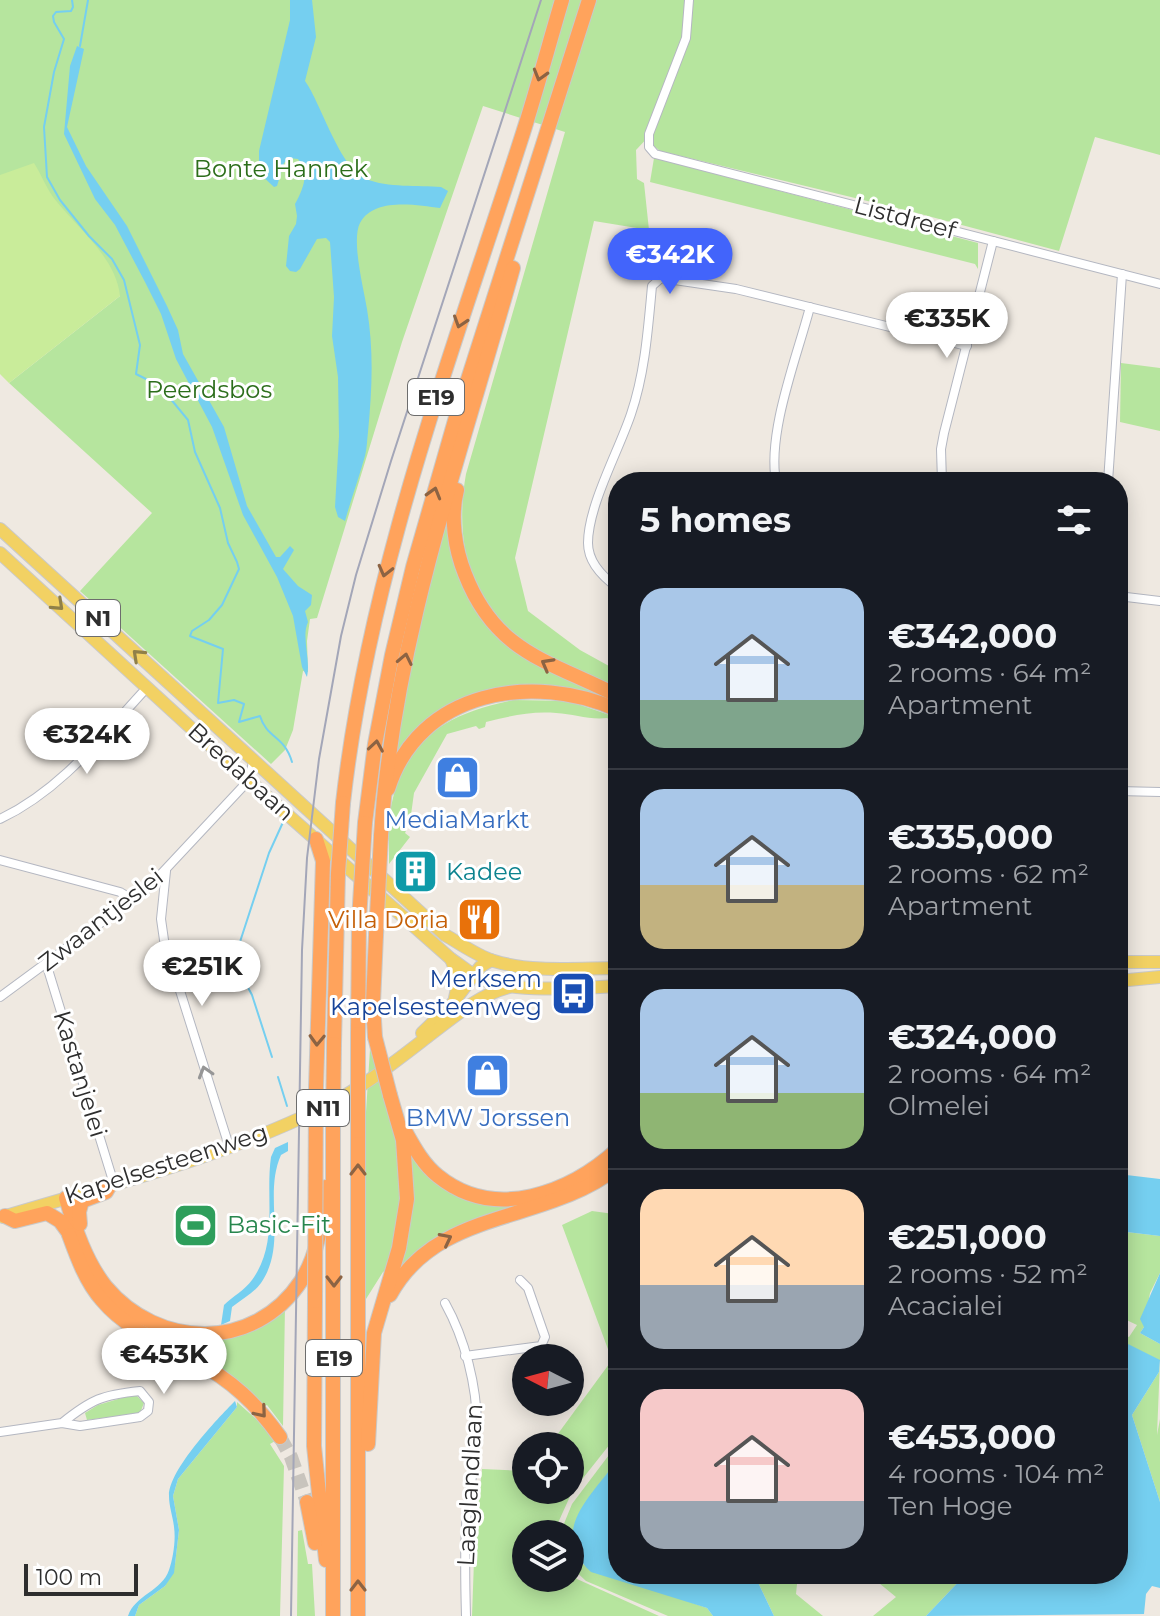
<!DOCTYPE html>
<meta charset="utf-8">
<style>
body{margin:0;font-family:Montserrat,sans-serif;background:#242831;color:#f1f3f6;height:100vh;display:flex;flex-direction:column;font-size:30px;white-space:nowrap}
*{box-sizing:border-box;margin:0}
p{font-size:26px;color:#9ea1a6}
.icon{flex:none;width:44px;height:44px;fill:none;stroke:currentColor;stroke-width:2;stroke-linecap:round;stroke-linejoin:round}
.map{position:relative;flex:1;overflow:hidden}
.side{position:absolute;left:608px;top:472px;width:520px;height:1112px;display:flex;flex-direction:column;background:#171b24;border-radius:32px;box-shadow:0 4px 20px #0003}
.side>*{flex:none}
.needle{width:52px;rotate:276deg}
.controls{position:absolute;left:512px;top:1344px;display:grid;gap:16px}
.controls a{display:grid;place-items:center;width:72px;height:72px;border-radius:50%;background:#171b24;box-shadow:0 4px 20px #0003;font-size:40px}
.scale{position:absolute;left:24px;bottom:20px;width:114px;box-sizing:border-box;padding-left:8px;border:4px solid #2e2e2e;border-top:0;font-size:22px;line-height:28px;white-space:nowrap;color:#2e2e2e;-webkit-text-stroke:6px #fff;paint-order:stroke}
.price{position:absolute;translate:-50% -68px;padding:0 18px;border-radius:28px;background:#fff;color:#222;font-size:26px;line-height:52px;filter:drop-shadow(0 2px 4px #0008)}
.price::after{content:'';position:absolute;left:50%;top:48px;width:24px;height:18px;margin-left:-12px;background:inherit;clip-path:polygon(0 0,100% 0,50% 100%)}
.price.active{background:#4264fb;color:#fff}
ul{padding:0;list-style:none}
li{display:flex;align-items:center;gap:24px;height:200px;padding:0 32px}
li+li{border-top:2px solid #363941}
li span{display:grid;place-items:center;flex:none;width:224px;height:160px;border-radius:24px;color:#555}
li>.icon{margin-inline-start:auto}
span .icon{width:96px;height:96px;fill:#fffc;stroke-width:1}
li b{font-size:34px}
h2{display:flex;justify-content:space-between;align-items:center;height:96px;padding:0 32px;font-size:34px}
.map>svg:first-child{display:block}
.green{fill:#b6e59e}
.pitch{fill:#c9ec9a}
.water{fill:#75cff0}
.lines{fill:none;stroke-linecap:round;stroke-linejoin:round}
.stream{stroke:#75cff0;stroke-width:2}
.motorway-tunnel{stroke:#c8c4bd;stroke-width:14;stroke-dasharray:14 7;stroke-linecap:butt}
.minor-casing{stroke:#b4b7c1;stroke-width:10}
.primary-casing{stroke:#c9c9c9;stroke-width:14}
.motorway-casing{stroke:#c9c9c9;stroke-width:16}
.minor{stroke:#fff;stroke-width:8}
.primary{stroke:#f2d163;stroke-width:12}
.motorway{stroke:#ffa35c;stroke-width:14}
.rail{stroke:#a3a6b8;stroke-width:2}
.motorway-bridge-casing{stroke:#c9c9c9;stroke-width:16;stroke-linecap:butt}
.motorway-bridge{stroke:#ffa35c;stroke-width:14}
.oneway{stroke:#8c6343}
.oneway2{stroke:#908048}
.oneway3{stroke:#969696}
.labels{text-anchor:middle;stroke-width:6;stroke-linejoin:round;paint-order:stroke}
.shield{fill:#fff;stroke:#6d6d6d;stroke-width:2}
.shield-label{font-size:22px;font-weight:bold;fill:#2e2e2e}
.park-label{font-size:24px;fill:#2c6e1b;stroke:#fff}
.street-label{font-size:24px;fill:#2e2e2e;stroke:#fff}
.shop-label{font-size:24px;fill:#366cbe;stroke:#fff}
.culture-label{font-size:24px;fill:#0d838f;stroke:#fff;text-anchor:start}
.food-label{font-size:24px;fill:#c56008;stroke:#fff;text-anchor:end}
.transit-label{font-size:24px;fill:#164399;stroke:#fff;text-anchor:end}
.leisure-label{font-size:24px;fill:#27864d;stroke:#fff;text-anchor:start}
</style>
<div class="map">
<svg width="1160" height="1616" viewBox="0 0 1160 1616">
<rect width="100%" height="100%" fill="#efe9e1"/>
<!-- green -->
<g class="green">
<path d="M0,0H1160V155L1095,137L1059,251L913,212L660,151L653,145L652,133L636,150L637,179L644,183L649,230L594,221L515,558L528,611L580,650L618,671V690C584,675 550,661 520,640C466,601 455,534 466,474L565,132L483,106L402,342L317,618L310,619L307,641L308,672L303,671L293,730L285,750L271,764L80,591L152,513L9,383L120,296L0,177Z"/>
<polygon points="654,158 978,243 978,269 975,264 650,182"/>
<polygon points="1121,363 1160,368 1160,431 1120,422"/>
<polygon points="448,511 450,525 499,635 611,697 618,707 528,688 422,725 395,759 406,685"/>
<path d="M513,700L569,701L618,718V725L607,718C589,720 574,714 556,713C531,711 510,716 486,722L485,727L479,729L476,726L447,734L414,793L410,822L405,833L410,837L389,864V841L387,837C394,750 430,717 513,700Z"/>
<polygon points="370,1049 397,1132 403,1200 387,1270 383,1272 366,1299 366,1112"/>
<path d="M411,1151L465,1195L560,1191L477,1223L397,1275C408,1229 415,1198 411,1151Z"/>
<polygon points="618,1191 618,1226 615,1220 618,1231 618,1434 572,1492 553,1534 526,1534 526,1578 570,1578 570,1570 577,1579 659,1616 472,1616 475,1533 482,1469 526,1471 526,1490 570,1490 570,1446 549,1446 612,1360 562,1225 592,1211 614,1214 615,1194"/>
<polygon points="1118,1231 1160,1236 1160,1273 1150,1293 1144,1327 1140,1333 1160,1344 1160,1361 1118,1343 1118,1333 1129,1337 1137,1325 1118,1316"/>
<polygon points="115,1304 188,1339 285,1306 283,1426 267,1405 263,1407 147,1331"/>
<polygon points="1160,1361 1157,1435 1160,1419 1160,1502 1132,1415 1159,1372"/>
<polygon points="135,1394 144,1403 140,1413 87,1420 85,1413 98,1405"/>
<polygon points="237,1402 256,1419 275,1441 270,1444 284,1466 280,1616 135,1616 139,1605 165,1586 175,1564 179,1530 173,1496 178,1479 237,1407"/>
<polygon points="618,1443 618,1459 585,1504 574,1549 584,1565 707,1608 713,1616 668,1616 586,1581 570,1566 570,1534 560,1534 561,1531 572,1504"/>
<polygon points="302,1530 308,1564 312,1564 315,1616 297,1616 298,1531"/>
<polygon points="754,1574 798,1574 796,1594 823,1616 774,1616"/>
<polygon points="868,1574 898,1574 909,1584 919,1574 966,1574 926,1616 873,1616 896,1597"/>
</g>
<!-- pitch -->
<path class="pitch" d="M34,163C41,174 46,187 53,197C77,228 116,257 120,296L9,383L0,374V175Z"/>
<!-- water -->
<g class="water">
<path d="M290,0H312L316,37L305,81C321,103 340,169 366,179C388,188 418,185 441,187L448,191L440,208C416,205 374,197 360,223C351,240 364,290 367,309C374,351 372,390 368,432C367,440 367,448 365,456C359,478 351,499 345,521L338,517L335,507L339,436L338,377L332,336L334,297L330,242L326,238L317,239L300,269L296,272L290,271L286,266L289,236L296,224L297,216L295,204C303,189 310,174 298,159L289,158L284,163L277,186L274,187L259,173V151L290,20Z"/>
<path d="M77,46L84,49L67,127L86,166L127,226L167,306L178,330L183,354L224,427L247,506L276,557H280L290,546L294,550L283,569L298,586L312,595L311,605L305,611L308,622C301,637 311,659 307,677L302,667L293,616L277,577L243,515L212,427L176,359L161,314L145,282L115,225L95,199L64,134L70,66Z"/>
<path d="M288,1142V1151L281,1155C263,1195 288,1244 261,1283C254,1293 242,1299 232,1307L230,1321L221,1325L224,1305C233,1296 245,1290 252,1280C279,1243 265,1199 271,1157L275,1148Z"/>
<polygon points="1118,1174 1160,1179 1160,1236 1118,1231"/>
<polygon points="1160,1273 1160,1344 1140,1333 1144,1327 1140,1319"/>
<polygon points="1122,1341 1160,1360 1159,1372 1132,1415 1160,1502 1160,1588 1152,1586 1146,1594 1144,1614 926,1616 966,1574 1118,1574 1118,1343"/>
<path d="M235,1401L237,1407L178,1479L173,1496L179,1530L174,1573L165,1586L139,1605L135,1616H128C135,1595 162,1591 169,1570C173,1559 176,1540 174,1527C173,1517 169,1507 169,1496C168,1471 217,1419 235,1401Z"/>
<path d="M618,1459V1574H754L774,1616H713L707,1608L591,1572C547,1531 592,1496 618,1459Z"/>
</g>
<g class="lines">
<!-- stream -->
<g class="stream">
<path d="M72,0L73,7L71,11L56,12L53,16L54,22L64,39L54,72L44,127L47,177L60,200L89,236L112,259L124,280L140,345L136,374L160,386L188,420L195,452L220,508L228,543L237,562L239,569L222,605L209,620L192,631L190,636L223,649L218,703L234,700L244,704L239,722L260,716C267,739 284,735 292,762"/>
<polyline points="80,46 88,0"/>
<polyline points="272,1057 252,995 237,967 237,951 269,853 284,820"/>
<polyline points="278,1077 287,1106"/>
</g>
<!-- motorway-tunnel -->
<polyline class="motorway-tunnel" points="280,1437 291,1457 307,1502"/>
<defs>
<g id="minor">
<polyline points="689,0 686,38 649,134 649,147 655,154 1160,284"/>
<path d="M776,482C767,432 797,357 810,307"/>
<polyline points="942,482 941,449 944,433 993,241"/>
<polyline points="1108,482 1122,274"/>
<path d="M618,588C604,578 588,562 588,543C588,506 619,450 631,414C645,373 648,329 652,286L661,278L736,289L967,346"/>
<polyline points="1118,596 1160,601"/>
<polyline points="1118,791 1160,792"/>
<path d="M0,819C59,791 99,740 142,693"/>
<polyline points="0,860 120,892 133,900"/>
<polyline points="166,871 161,919 164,940 229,1146"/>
<polyline points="46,963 114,1184"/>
<polyline points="0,997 148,888 249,780 253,762"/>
<path d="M445,1303C465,1339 477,1386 477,1427C477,1455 470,1484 467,1512C464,1546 465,1581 466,1616"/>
<polyline points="465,1356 541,1346 545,1337 528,1288 520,1280"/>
<path d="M0,1432L62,1423L80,1426L140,1417L148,1411L149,1402L140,1391C102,1395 92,1399 62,1423"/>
</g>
<g id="primary">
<path d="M0,529L445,935C461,944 477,956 494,961C533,973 578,968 618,968"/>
<path d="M0,553L238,771L451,959C462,966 472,976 484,980C517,993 581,988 618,986"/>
<polyline points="451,959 459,979 455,998"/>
<polyline points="1118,962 1160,962"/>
<polyline points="1118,981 1160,977"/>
<polyline points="422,1033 452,1004 480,967 491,960"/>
<path d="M3,1217C109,1185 220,1158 320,1109C360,1090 396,1061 431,1034C455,1016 479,995 509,987"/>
</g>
<g id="motorway">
<path d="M457,490C450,517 455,549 465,574C496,654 550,661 618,696"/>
<path d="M388,789C419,690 533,672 618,710"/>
<path d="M343,803C369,571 452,355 523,133C537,89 549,44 562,0"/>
<polyline points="365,823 375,744 392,655 413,567 456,417 589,0"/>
<path d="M381,836C393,641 461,455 513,268"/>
<polyline points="358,1034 359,920"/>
<polyline points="375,1037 373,1003 376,935"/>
<polyline points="334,1044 338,873"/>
<polyline points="316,1088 323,861 316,839"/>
<polyline points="358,1131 358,1616"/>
<path d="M405,1131C414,1147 423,1164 438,1176C495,1222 570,1193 618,1149"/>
<path d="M66,1198C75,1229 86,1262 106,1287C158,1349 254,1352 301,1281C319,1253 322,1219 326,1187"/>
<polyline points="5,1216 15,1221 47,1213 60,1221 68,1232"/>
<polyline points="80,1224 79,1212 82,1201 106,1192 110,1185"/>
<path d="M69,1235C77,1257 86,1282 102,1300C126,1329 162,1343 194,1360C232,1381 255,1402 280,1437"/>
<path d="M390,1295C438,1207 544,1225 618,1167"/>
<polyline points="315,1301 314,1446 326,1560"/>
<polyline points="368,1444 374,1333 399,1248 407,1199 403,1140 390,1095"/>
<polyline points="307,1502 315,1543"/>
<polyline points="333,1616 333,1119"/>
</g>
</defs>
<!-- minor casing -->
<use href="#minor" class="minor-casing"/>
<!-- primary casing -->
<use href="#primary" class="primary-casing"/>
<!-- motorway casing -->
<use href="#motorway" class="motorway-casing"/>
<!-- minor -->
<use href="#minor" class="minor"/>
<!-- primary -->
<use href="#primary" class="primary"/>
<!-- motorway -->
<use href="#motorway" class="motorway"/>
<!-- rail -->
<polyline class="rail" points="291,1616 302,950 307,858 319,759 341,636 356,575 391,461 541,0"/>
<defs>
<g id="motorway-bridge">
<polyline points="338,873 343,803"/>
<polyline points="359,920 365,823"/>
<polyline points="376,935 381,836"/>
<polyline points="375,1037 390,1095"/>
<polyline points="333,1119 334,1044"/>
<polyline points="358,1131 358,1034"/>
<polyline points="315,1301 316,1088"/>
</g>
</defs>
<!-- motorway-bridge casing -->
<use href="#motorway-bridge" class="motorway-bridge-casing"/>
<!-- motorway-bridge -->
<use href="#motorway-bridge" class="motorway-bridge"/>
</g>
<!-- one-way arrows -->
<defs><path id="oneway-chevron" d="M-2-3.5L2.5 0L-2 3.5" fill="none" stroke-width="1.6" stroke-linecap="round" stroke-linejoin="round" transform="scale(2)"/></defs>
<g class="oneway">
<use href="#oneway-chevron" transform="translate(540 75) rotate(106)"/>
<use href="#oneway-chevron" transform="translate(460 322) rotate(108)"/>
<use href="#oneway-chevron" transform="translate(434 493) rotate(-74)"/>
<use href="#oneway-chevron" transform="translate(385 571) rotate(104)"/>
<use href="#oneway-chevron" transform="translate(405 659) rotate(-78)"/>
<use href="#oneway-chevron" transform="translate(547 664) rotate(-151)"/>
<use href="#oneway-chevron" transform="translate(376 746) rotate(-81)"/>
<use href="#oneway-chevron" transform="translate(317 1040) rotate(92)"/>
<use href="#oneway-chevron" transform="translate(358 1170) rotate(-90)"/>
<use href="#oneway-chevron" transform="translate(446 1239) rotate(-27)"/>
<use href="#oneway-chevron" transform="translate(334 1281) rotate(90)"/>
<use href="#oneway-chevron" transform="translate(261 1412) rotate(50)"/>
<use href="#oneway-chevron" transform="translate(358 1586) rotate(-90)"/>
</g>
<g class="oneway2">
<use href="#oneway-chevron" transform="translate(58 605) rotate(43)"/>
<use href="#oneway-chevron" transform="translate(138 655) rotate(-137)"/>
</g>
<use class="oneway3" href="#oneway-chevron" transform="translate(205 1072) rotate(-107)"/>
<!-- icons -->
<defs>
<symbol id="shop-square" viewBox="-11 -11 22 22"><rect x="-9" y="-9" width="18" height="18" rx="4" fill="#3f7fe0" stroke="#fff"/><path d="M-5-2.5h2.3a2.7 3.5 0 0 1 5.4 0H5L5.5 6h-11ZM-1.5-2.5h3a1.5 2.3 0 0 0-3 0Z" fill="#fff"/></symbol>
<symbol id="building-square" viewBox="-11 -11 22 22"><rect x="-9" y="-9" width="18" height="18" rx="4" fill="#0f9aa8" stroke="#fff"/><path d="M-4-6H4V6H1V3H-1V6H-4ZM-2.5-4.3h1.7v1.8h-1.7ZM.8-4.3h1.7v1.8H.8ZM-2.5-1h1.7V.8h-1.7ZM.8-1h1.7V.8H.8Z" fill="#fff"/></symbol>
<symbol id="restaurant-square" viewBox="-11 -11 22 22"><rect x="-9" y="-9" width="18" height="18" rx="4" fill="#e8710a" stroke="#fff"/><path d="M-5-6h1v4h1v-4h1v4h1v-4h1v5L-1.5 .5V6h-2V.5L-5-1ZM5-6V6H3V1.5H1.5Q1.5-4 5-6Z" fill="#fff"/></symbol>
<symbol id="bus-square" viewBox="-11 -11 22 22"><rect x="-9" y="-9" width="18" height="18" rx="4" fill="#1a4fb4" stroke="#fff"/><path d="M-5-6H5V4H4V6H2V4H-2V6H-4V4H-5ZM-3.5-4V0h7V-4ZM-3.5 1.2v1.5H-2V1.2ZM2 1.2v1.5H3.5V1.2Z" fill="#fff"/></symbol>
<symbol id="stadium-square" viewBox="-11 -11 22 22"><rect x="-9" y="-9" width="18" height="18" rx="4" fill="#2e9e5b" stroke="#fff"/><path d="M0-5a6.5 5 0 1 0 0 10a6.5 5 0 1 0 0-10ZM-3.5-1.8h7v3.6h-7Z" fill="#fff"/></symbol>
</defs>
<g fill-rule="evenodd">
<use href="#shop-square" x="432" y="752" width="51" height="51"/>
<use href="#building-square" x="390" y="846" width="51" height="51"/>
<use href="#restaurant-square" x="454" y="894" width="51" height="51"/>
<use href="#bus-square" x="548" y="968" width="51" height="51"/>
<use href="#shop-square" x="462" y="1050" width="51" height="51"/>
<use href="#stadium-square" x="170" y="1200" width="51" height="51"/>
</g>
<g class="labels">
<!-- shield labels -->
<g class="shield">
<rect x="408" y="379" width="56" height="36" rx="6"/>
<rect x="76" y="600" width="44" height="36" rx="6"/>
<rect x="297" y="1090" width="52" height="36" rx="6"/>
<rect x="306" y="1340" width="56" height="36" rx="6"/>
</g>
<g class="shield-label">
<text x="436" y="405">E19</text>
<text x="98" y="626">N1</text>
<text x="323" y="1116">N11</text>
<text x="334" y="1366">E19</text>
</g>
<!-- park labels -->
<g class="park-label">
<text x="281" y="177">Bonte Hannek</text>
<text x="209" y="398">Peerdsbos</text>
</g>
<!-- street labels -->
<g class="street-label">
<text transform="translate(905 218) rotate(15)" y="8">Listdreef</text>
<text transform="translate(241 772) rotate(42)" y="8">Bredabaan</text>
<text transform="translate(101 920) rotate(-38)" y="8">Zwaantjeslei</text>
<text transform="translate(80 1074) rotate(73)" y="8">Kastanjelei</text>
<text transform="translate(166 1164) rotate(-18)" y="8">Kapelsesteenweg</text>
<text transform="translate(470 1485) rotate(-87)" y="8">Laaglandlaan</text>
</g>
<!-- shop labels -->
<g class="shop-label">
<text x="457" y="828">MediaMarkt</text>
<text x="488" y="1126">BMW Jorssen</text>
</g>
<!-- culture labels -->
<g class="culture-label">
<text x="446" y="880">Kadee</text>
</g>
<!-- food labels -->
<g class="food-label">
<text x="449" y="928">Villa Doria</text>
</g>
<!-- transit labels -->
<g class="transit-label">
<text x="542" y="987">Merksem<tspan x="542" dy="28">Kapelsesteenweg</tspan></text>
</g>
<!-- leisure labels -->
<g class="leisure-label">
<text x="227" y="1233">Basic-Fit</text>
</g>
</g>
</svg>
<div class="controls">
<a><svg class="needle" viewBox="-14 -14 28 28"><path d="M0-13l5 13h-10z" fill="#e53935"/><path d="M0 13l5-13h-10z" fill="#9ea1a6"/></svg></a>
<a><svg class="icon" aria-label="locate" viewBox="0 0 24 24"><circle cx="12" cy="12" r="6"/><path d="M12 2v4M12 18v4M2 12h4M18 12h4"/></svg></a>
<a><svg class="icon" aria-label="layers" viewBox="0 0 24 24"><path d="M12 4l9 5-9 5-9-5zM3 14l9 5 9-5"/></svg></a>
</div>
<div class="scale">100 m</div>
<b class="price active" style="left:670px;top:296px">€342K</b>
<b class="price" style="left:947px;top:360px">€335K</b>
<b class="price" style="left:87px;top:776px">€324K</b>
<b class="price" style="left:202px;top:1008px">€251K</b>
<b class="price" style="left:164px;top:1396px">€453K</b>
<section class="side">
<h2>5 homes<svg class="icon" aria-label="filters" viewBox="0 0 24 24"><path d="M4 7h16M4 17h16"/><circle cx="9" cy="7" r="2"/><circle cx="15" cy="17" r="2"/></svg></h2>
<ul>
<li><span style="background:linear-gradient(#a9c7e8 70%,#7fa58c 0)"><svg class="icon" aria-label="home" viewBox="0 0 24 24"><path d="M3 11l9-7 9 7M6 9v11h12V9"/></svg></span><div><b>€342,000</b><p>2 rooms · 64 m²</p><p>Apartment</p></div></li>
<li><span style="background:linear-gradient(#a9c7e8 60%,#c2b280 0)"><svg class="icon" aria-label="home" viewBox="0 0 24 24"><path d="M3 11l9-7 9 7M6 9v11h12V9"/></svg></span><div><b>€335,000</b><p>2 rooms · 62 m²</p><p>Apartment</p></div></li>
<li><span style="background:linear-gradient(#a9c7e8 65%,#8fb573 0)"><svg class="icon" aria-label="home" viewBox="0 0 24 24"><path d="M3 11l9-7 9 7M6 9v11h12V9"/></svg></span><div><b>€324,000</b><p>2 rooms · 64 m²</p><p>Olmelei</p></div></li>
<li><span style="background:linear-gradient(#ffd9b3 60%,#9aa5b1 0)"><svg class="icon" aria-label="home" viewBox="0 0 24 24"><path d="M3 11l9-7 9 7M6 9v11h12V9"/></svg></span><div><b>€251,000</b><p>2 rooms · 52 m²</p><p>Acacialei</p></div></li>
<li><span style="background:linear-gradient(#f6c9c9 70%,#9aa5b1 0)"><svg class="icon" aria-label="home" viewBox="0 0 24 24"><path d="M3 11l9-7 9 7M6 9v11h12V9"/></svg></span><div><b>€453,000</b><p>4 rooms · 104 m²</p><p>Ten Hoge</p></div></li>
</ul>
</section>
</div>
